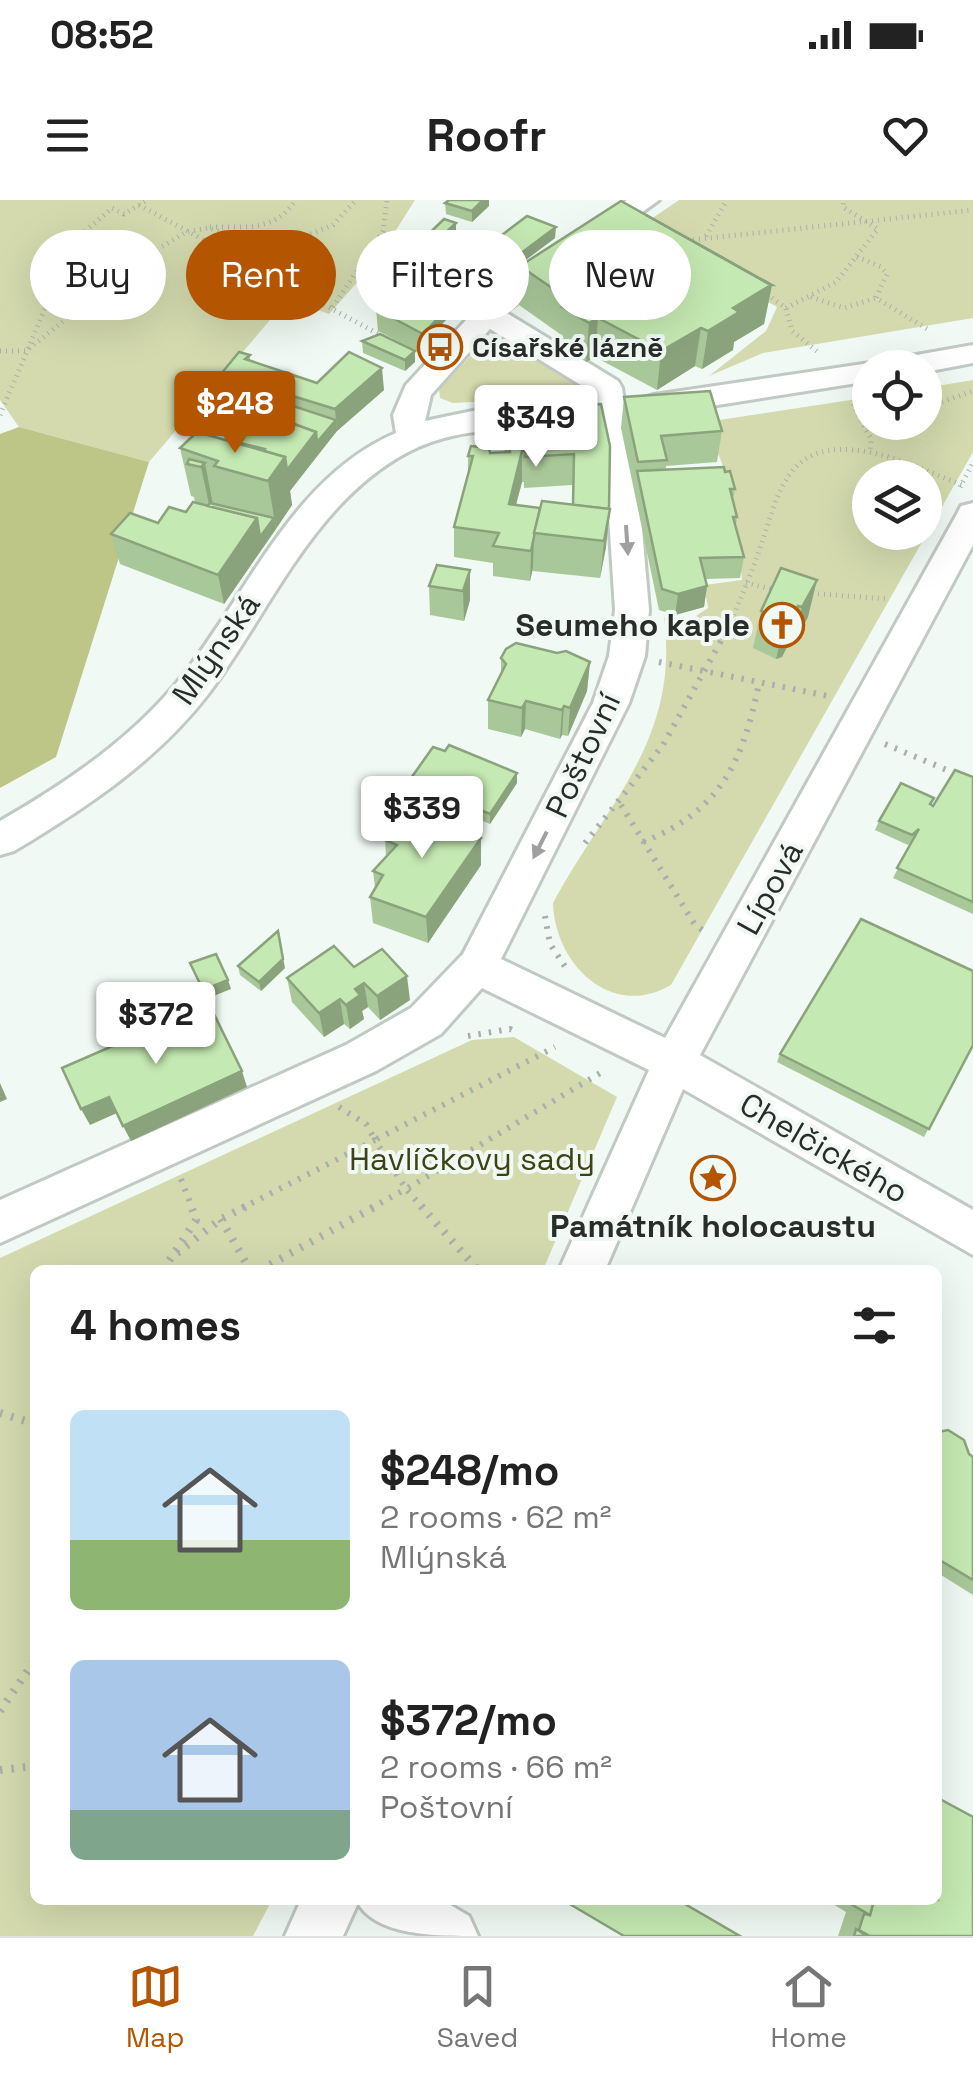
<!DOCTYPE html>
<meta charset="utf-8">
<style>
body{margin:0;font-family:"Space Grotesk",sans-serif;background:#f2f2f2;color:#222;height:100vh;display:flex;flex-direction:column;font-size:38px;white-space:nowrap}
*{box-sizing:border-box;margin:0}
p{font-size:32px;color:#767676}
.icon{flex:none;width:55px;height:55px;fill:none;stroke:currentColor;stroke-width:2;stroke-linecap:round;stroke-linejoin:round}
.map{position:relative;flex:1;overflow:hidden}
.side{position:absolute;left:30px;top:1065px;width:912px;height:640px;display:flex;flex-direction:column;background:#fff;border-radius:15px;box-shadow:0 10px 40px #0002}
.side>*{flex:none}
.banner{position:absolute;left:30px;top:30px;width:915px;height:90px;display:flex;gap:20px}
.tools{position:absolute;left:852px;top:150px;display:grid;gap:20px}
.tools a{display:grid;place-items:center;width:90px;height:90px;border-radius:50%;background:#fff;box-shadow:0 10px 40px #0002;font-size:50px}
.price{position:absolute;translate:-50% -85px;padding:0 22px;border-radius:10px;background:#fff;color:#222;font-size:32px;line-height:65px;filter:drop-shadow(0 2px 5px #0008)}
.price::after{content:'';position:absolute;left:50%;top:60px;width:30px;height:22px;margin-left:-15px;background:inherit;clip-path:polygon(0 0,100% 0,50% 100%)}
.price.current{background:#b35501;color:#fff}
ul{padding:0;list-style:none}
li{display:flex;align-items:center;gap:30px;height:250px;padding:0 40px}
li span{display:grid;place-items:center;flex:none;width:280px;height:200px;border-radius:15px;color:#555}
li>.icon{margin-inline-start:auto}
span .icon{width:120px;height:120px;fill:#fffc;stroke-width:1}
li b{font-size:42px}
h2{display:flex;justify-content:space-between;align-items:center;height:120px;padding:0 40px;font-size:42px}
.chip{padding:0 35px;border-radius:45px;background:#fff;box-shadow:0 10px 40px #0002;font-size:35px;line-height:90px}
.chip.current{background:#b35501;color:#fff}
.status{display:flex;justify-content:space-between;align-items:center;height:70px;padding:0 50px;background:#fff;direction:ltr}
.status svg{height:28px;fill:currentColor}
header{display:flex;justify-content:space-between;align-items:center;height:130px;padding:0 40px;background:#fff;font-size:45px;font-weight:800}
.menu{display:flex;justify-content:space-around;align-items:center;height:140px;border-top:2px solid #e0e0e0;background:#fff;font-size:28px;color:#767676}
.menu a{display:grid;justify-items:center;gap:5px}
.menu .current{color:#b35501}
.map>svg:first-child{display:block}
.green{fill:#d4daae;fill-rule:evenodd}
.forest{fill:#bdc587}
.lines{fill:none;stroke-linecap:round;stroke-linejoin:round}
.minor-casing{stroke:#c1c9c3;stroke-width:6}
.path-far2{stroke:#a9b0ac;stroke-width:5;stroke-dasharray:1 5;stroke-linecap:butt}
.path-far1{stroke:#a9b0ac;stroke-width:6;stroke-dasharray:2.5 8;stroke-linecap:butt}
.path{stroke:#a9b0ac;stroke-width:8;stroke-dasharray:2.5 9;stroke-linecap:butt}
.minor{fill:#fff;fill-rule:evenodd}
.wall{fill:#a9c899;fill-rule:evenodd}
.shaded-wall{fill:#8aa37d}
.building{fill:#c5e9b2;stroke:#8aa37d;stroke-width:2.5}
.oneway{fill:#9fa09f}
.labels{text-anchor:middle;stroke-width:8;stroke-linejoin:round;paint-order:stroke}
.far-poi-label{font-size:28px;font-weight:bold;fill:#292c2a;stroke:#f0f9f3;text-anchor:start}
.poi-label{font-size:32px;font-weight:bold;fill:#292c2a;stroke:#f0f9f3;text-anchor:end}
.street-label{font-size:32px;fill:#292c2a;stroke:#f0f9f3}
.park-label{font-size:32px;fill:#3f4314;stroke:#f0f9f3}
</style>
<div class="status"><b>08:52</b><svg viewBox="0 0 49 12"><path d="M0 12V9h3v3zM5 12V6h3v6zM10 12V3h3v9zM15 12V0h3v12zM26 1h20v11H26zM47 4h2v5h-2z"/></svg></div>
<header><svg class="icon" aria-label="menu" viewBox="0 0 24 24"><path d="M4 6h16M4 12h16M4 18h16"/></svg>Roofr<svg class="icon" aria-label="heart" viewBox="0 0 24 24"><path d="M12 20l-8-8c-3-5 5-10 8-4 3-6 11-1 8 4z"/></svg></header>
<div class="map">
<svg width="973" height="1736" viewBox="0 0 973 1736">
<rect width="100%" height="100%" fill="#f0f9f3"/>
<!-- green -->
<g class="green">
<polygon points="0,0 415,0 377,60 329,114 288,99 149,262 19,227 0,200"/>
<polygon points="679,0 973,0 973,118 763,153 709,176 766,131 777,107 638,28"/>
<polygon points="496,136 579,184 583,192 571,197 453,203 440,198 439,189 487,139"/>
<path d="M973,180V252L671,785C611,820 555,764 553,703C607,603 680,539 664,417L693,418L708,408L704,385L742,380L733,292L706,222L870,197V222H925V188ZM870,278H925V332H870Z"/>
<polygon points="514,837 617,897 543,1070 35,1070 35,1700 272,1700 253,1736 0,1736 0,1058 472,840"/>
</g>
<!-- forest -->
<polygon class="forest" points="19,227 149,262 56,557 0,588 0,234"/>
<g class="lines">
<defs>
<g id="minor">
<path d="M627,0H659L505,112L618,181L622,188L641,317L649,410L645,456L629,503L501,759L665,838L957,314L961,306L973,303V345L700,855L973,1010V1055L683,889L605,1070H559L649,870L482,788L441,834L376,871L0,1043V1000L346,845L411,808L463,754L593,503L609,456L615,410L609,317L592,192L490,129L431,195L425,221L482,209L558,202L569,205L573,212L569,219C512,234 462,223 406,253C312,304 270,412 209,493C157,561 86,608 14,651L0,655V621C68,582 134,537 183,475C248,393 293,277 396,233L393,215L406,185L492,92Z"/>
<polygon points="973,145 973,163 925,172 925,168 870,168 870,181 654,215 643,212 639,205 643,198 654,195 870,163 881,165 894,159"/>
<path d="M301,1700H442L469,1716L478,1736C436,1736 377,1736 358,1703L343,1736H285Z"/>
</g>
</defs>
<!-- minor casing -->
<use href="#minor" class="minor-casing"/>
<!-- path-far2 -->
<g class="path-far2">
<polyline points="139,5 384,137"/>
<path d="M210,27C246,26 273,33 296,0"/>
<polyline points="706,36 727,0"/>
<polyline points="681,41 973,10"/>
<polyline points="857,57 881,67 887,74 876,98 929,130"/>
<polyline points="762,91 786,108 792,131 818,152"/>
<polyline points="811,97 844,108 876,98"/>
<polyline points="333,107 383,31 387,0"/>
<polyline points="786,108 836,82 878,29 843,7 844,0"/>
<polyline points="0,151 26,151 140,60 186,32 208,28 258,42 290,42 333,25 356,0"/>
<polyline points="853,204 871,239 870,253"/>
<polyline points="925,208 973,191"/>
<polyline points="0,215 73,42 112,8 124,14 147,0"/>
<polyline points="866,227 880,222"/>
<polyline points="960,287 973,263"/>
<polyline points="746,383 779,391"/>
<polyline points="806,393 888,399"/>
<path d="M721,442C735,414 746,386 757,357C779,296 783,236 868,252C900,258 931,273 962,285"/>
</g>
<!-- path-far1 -->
<g class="path-far1">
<polyline points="659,462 833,497"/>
<polyline points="885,544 961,576"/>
<polyline points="621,605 695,725 704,731"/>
<path d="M643,642C721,611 743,561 759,483"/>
<polyline points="585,643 663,545 722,439"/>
<polyline points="545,716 550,744 566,768"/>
<polyline points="468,836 510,829 519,833"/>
<polyline points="339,907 366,924 375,940 555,847"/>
<polyline points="181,979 192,1008"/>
<polyline points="242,1008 375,940 406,989 602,872"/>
<polyline points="371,1008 406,989 423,1008"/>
</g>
<!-- path -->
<g class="path">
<polyline points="421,1006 478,1070"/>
<polyline points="221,1019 250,1070"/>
<polyline points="177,1053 221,1019 247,1006"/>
<polyline points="163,1070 196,1020 191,1006"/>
<polyline points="260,1070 376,1006"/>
<polyline points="0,1213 35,1224"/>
<polyline points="0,1511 35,1460"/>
<polyline points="0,1570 35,1566"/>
</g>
<!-- minor -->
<use href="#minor" class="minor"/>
</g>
<!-- wall -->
<g class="wall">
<polygon points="449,0 489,0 489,6 472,22 446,14 445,3"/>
<polygon points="456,34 438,51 445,65 442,67 476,78 476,90 439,127 439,140 424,155 378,131 376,109 408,100 421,87 422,76 404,70 404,58"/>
<polygon points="555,38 495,83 468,73 468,62 487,46 487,40"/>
<polygon points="520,66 772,85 764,124 734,142 733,150 702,169 695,166 657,190 595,157 586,162 560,145 560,134 519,105"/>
<polygon points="362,141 415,162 405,171 363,153"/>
<polygon points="250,155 250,161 317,183 384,190 337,231 318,253 290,291 292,305 224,404 120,364 111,334 158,323 186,312 195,303 194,297 191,296 180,248 227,240 240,225 231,221 229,210 276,217 280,213 224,195 221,174"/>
<polygon points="624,197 722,231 717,262 666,266 666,269 725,272 735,289 733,300 737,317 736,326 744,357 740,378 705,379 707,386 704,407 675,415 659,410 621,228"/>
<path d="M601,204L606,347L600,378L533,371V368L530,381L493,376V363L454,357V327L468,273V256L505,252L503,241L504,210ZM522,282H524V288L572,285V305L540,308L516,305Z"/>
<polygon points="781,368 808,417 793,444 789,443 782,457 776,459 753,448 761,411"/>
<polygon points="470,370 470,400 464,421 430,415 429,386"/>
<polygon points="501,458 590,462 587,491 568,536 562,535 560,539 525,529 521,537 488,529 488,500 501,473"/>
<polygon points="973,577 973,714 893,678 912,641 908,645 875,630 879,621 934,598 931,605 933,606"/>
<polygon points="409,581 517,583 490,624 466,614 461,621 444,614 444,605 409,591"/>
<polygon points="385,640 481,665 428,743 373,723 370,697 375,688 373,671 386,657"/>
<polygon points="238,766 285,768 261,791 240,775"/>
<polygon points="354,767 410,800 380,820 368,807 362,811 364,819 350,829 344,824 324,837 292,802 287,778"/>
<polygon points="973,845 924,937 777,862 780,854"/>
<polygon points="938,1232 973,1257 973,1395 938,1373"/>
<polygon points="826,1700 938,1700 973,1736 838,1736 846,1712"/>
</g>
<!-- shaded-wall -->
<g class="shaded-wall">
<polygon points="483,0 489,0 489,6 472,22 472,11"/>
<polygon points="456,23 456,34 430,60 429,48"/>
<polygon points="556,27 555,38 495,83 496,72"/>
<polygon points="445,54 445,65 431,78 430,67"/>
<polygon points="476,78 476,90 439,127 439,140 424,155 423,134 430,124"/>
<polygon points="772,85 764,124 734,142 733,150 702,169 708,131 733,108"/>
<polygon points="598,118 595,157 586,162 589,123"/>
<polygon points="701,128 695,166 657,190 661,151"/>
<polygon points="415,151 415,162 405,171 405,160"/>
<polygon points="382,168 384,190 337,231 335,209"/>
<polygon points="336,220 337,231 290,291 292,305 276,329 268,281 285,257 316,232"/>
<polygon points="522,251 522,282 508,334 509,304"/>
<polygon points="205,263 214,310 210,309 201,267"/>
<polygon points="610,309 606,347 600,378 604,341"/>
<polygon points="257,318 274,318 276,329 224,404 218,375"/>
<polygon points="534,338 533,368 530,381 531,351"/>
<polygon points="470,370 470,400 464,421 463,391"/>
<polygon points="817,380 808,417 793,444 802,407"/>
<polygon points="707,386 704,407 675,415 678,394"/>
<polygon points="798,406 789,443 782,457 776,459 785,422"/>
<polygon points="590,462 587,491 568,536 570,508"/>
<polygon points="526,501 525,529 521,537 522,508"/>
<polygon points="564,506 562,535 560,539 562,510"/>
<polygon points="517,573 517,583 490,624 490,614"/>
<polygon points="466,604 466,614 461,621 461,611"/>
<polygon points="481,638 481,665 428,743 426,717"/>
<polygon points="280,741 285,768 261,791 259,782"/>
<polygon points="407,776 410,800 380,820 377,796"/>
<polygon points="228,780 231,789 206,799 203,790"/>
<polygon points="364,783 368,807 362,811 364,819 350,829 346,805 355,789"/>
<polygon points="340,799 344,824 324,837 319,813"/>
<polygon points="242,871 247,887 131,941 123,926"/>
<polygon points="0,883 7,899 0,902"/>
<polygon points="109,897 117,913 90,925 81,909"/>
</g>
<!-- building -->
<g class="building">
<polygon points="449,0 483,0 472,11 445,3"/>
<polygon points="621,1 771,85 733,108 739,112 708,131 701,128 661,151 598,118 589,123 562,107 571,101 520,66"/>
<polygon points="646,15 772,85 771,85"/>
<polygon points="527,16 556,27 496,72 468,62 492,42 487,40 494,34 502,35"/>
<polygon points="444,19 456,23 429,48 445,54 430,67 404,58"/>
<polygon points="438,66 476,78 437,117 397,103 402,98 408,100 430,79 421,76"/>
<polygon points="388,100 438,118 423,134 376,109"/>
<polygon points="380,134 415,151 405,160 362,141"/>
<polygon points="239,152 250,155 245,159 317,183 349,152 382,168 335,209 221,174"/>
<polygon points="710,191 722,231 661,236 667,260 638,262 624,197"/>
<polygon points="239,200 276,217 287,204 336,220 317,242 316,232 272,216 265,223 229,210"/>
<polygon points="601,204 610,246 609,309 573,305 574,254 525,257 526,251 522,251 509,304 540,308 531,351 493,346 499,333 454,327 473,256 468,256 471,246 489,248 490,253 510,252 504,210"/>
<polygon points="272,216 316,232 287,270 285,257 264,251 265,249 227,240 245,218 264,224"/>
<polygon points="197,232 285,257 268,281 214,266 218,261 180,248"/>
<polygon points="189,259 205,263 201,267 187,264"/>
<polygon points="724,267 725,272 730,271 735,289 730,289 737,317 733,317 744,357 700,358 707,386 678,394 662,389 637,271"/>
<polygon points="542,301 610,309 604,341 534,333"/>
<polygon points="193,302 257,318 218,375 111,334 130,313 158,323 169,307 186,312"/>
<polygon points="210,303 274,318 260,337 257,318 208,306"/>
<polygon points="437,365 470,370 463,391 429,386"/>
<polygon points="781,368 817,380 802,407 798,406 791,420 785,422 761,411"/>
<polygon points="516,443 557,453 566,451 590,462 570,508 564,506 562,510 526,501 522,508 488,500 506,464 501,458 506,449"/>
<polygon points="449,545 517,573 490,614 466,604 461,611 444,604 448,597 409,581 433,547 445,551"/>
<polygon points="955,570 973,577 973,702 897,668 919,629 912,635 879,621 901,583 934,598 930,604 933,606"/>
<polygon points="408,607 440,615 481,638 426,717 370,697 383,675 373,671 397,645 385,640"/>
<polygon points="861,719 973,771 973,845 929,929 780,854"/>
<polygon points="278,731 283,759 259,782 238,766"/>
<polygon points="334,746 354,767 382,749 407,776 377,796 364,783 355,789 360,795 346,805 340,799 319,813 287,778"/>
<polygon points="216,754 228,780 203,790 190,763"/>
<polygon points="209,804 242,871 123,926 109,897 81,909 62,868"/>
<polygon points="948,1230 964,1240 969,1254 973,1257 973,1380 938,1359 938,1232"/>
<polygon points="938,1598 973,1617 973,1736 870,1736 859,1730 864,1714 870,1715 874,1700 938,1700"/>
<polygon points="569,1700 678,1700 740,1736 624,1736 568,1703"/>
<polygon points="844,1700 874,1700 870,1715"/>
<polygon points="856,1729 867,1736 854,1736"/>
</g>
<!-- one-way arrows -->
<defs><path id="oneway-solid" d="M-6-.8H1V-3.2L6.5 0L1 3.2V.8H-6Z" transform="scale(2.5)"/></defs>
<g class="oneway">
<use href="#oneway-solid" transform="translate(627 340) rotate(86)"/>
<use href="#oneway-solid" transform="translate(540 645) rotate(117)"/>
</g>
<!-- icons -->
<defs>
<symbol id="bus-ring" viewBox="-11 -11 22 22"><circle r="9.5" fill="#f0f9f3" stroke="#b35501" stroke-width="1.5"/><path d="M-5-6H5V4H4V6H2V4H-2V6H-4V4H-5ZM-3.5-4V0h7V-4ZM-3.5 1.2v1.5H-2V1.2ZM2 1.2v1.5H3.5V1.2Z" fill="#b35501"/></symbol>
<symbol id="church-ring" viewBox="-11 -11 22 22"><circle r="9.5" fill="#f0f9f3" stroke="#b35501" stroke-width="1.5"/><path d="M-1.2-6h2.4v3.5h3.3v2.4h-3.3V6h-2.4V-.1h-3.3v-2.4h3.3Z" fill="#b35501"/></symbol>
<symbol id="sight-ring" viewBox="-11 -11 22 22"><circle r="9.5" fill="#f0f9f3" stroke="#b35501" stroke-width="1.5"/><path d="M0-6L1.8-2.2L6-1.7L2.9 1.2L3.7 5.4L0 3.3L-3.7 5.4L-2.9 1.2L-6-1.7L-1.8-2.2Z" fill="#b35501"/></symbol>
</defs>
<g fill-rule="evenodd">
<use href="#bus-ring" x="415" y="122" width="50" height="50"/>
<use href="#church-ring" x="757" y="400" width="50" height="50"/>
<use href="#sight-ring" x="688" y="953" width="50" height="50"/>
</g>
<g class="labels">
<!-- far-poi labels -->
<g class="far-poi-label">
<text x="472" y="157">Císařské lázně</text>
</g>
<!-- poi labels -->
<g class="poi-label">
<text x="750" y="436">Seumeho kaple</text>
<text x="713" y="1037" text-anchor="middle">Památník holocaustu</text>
</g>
<!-- street labels -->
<g class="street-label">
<text transform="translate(216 449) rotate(-55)" y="11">Mlýnská</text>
<text transform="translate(583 555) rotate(-65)" y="11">Poštovní</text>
<text transform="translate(770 688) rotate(-61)" y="11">Lípová</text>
<text transform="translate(824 948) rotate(30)" y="11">Chelčického</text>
</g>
<!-- park labels -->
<g class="park-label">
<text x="472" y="970">Havlíčkovy sady</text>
</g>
</g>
</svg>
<div class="tools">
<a><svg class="icon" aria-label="locate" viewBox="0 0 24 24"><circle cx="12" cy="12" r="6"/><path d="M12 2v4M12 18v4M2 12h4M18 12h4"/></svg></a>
<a><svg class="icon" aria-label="layers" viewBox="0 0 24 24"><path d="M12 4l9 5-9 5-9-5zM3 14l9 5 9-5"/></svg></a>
</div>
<b class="price current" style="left:235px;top:256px">$248</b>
<b class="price" style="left:536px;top:270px">$349</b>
<b class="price" style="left:422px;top:661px">$339</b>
<b class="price" style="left:156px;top:867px">$372</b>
<div class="banner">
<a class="chip">Buy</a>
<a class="chip current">Rent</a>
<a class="chip">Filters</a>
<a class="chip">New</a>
</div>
<section class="side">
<h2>4 homes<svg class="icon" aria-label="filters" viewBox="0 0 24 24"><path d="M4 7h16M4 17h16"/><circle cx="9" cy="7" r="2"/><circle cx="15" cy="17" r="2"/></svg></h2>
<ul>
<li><span style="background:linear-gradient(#bfe0f5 65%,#8fb573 0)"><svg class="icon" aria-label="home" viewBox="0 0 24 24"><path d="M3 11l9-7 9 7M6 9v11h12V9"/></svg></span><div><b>$248/mo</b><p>2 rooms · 62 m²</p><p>Mlýnská</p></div></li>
<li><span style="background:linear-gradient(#a9c7e8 75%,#7fa58c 0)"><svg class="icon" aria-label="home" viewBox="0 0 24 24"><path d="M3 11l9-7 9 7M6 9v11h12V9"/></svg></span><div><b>$372/mo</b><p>2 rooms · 66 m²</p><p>Poštovní</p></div></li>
</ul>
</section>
</div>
<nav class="menu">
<a class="current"><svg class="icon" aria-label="map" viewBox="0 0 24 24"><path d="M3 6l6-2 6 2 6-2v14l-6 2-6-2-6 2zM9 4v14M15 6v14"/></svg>Map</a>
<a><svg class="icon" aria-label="saved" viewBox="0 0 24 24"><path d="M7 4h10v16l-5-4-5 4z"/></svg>Saved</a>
<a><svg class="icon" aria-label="home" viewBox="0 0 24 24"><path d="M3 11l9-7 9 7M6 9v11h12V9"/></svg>Home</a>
</nav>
